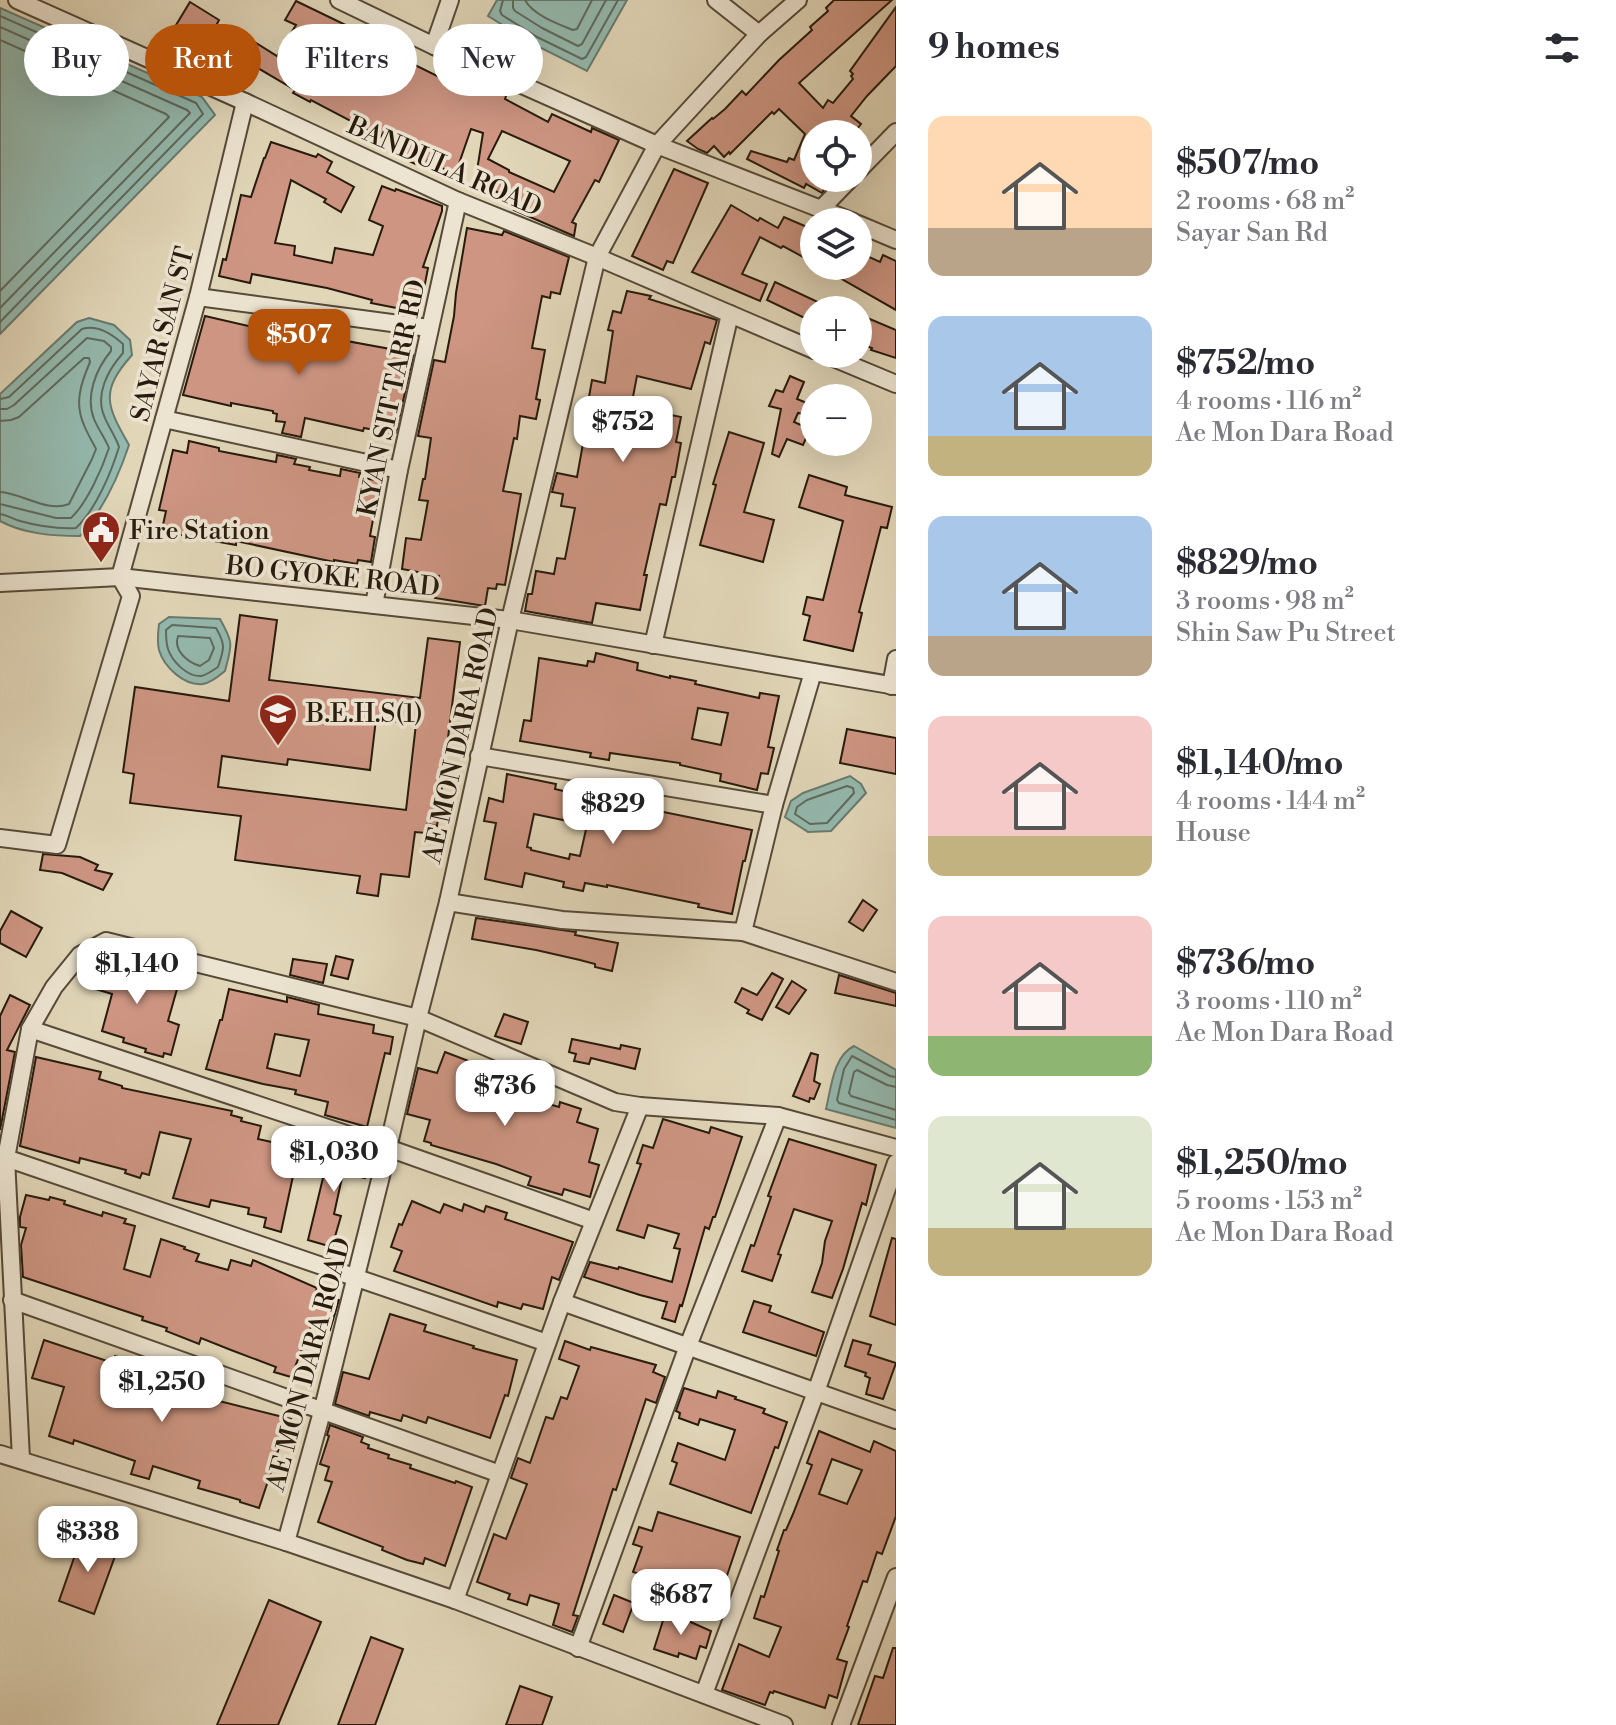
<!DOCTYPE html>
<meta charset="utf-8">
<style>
body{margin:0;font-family:"Libre Bodoni",serif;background:#f7f7f7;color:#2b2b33;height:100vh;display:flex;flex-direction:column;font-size:30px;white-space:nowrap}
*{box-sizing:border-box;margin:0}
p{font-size:26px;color:#7c7c81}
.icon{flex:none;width:44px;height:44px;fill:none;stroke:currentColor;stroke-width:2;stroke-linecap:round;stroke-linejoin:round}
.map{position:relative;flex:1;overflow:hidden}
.sheet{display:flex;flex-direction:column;background:#fff;width:720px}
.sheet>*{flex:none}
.banner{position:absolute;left:24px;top:24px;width:752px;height:72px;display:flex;gap:16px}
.tools{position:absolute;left:800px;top:120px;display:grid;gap:16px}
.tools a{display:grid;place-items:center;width:72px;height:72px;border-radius:50%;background:#fff;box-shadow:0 8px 32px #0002;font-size:40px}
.price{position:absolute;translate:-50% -68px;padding:0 18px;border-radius:16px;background:#fff;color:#222;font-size:26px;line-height:52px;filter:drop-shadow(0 2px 4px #0008)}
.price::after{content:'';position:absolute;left:50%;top:48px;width:24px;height:18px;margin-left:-12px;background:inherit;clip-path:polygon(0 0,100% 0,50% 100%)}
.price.active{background:#b45309;color:#fff}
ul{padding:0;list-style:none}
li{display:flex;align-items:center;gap:24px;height:200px;padding:0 32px}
li span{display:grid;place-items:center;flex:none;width:224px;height:160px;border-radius:16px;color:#555}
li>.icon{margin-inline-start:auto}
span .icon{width:96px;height:96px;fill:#fffc;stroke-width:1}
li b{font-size:34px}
h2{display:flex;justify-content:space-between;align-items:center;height:96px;padding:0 32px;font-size:34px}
.chip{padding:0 28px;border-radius:36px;background:#fff;box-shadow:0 8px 32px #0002;font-size:28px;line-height:72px}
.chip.active{background:#b45309;color:#fff}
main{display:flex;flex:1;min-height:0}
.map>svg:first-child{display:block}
.water{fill:#94b9ae;stroke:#697a6e;stroke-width:2}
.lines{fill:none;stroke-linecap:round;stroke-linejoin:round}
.shore{stroke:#5e6a5e;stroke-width:2}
.building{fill:#cd9582;stroke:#281b0d;stroke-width:2;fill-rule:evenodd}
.street-casing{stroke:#564a38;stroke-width:20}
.street{stroke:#ece4d1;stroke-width:16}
.labels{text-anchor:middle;stroke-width:7;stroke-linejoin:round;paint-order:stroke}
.street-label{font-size:26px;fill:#281b0d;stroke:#ece4d1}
.poi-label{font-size:26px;fill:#281b0d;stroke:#ece4d1;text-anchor:start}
</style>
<main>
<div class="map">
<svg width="896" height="1725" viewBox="0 0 896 1725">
<rect width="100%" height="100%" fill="#e1d6b8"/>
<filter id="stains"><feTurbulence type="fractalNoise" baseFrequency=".0025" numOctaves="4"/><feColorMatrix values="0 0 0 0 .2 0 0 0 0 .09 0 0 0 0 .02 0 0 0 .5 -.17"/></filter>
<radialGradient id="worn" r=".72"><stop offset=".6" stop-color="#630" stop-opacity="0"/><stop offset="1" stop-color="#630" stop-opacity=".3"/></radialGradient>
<!-- water -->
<g class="water">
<polygon points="497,0 627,0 587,71 533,44 488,16"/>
<polygon points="0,8 202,97 215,115 0,334"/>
<path d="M89,318L114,325L130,340L132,355C99,392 107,406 129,445C118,478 103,510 80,536C53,536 24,534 0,521V394L77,322Z"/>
<path d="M169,617L220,619C234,644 232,644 225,671C219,676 211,683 203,684C184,686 164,667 159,650C157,642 158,632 159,624Z"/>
<polygon points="850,776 861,784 866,793 831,831 808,832 785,817 791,801 803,793"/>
<path d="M854,1046L896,1070V1128L826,1109C831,1089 833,1056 854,1046Z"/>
</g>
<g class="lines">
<!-- shore -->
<g class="shore">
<polyline points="503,0 500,11 502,15 537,37 582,59 586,57 618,0"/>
<polyline points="513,0 513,8 515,11 542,28 578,46 582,44 606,0"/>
<path d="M525,0C533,15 558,24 573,30L577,29L592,0"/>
<polyline points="0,16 196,103 203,114 0,322"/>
<polyline points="0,27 187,110 190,113 0,308"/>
<polyline points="0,40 166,114 169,117 0,291"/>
<path d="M0,399L9,397L82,329C97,324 112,334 123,344V353C108,370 94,395 105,418C109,428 116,437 119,447C111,473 96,509 76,528C57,529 38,526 20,521C13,519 7,515 0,514"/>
<path d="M0,409H7L14,405L87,338L104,341L111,347V351C96,369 85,396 94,419C98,429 105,438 109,448C102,469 87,503 71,518H56L0,504"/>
<path d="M0,421L11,420L19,417L84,358H89L90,362C81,383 74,403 84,425C87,433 92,441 96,449L92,459L69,504C47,513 22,493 0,492"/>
<path d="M172,625L216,628C226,645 224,649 218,667C213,670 207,675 201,676C187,677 172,661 168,649C166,643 166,636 166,630Z"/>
<path d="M178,636L210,638L214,648L209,660L200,666C187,662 173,650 178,636Z"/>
<polygon points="847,786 853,788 854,793 827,823 810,824 795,814 797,807 807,800"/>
<polyline points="896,1077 890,1076 852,1056 844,1069 837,1100 839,1103 896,1120"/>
<polyline points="896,1087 887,1085 857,1070 854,1072 849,1093 851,1096 896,1110"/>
</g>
</g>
<!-- building -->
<g class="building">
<polygon points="834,0 892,0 799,83 823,108 828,100 833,103 853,79 851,76 853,74 850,71 896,7 896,66 867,96 851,116 861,124 853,134 814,134 814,178 830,179 822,193 806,184 804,188 747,159 751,151 787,162 789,158 794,160 805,134 779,109 774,114 772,112 730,154 729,152 724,157 714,146 707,153 698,149 687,141 712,118 713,119 725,109 742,91 746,95 779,60 812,30 810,27 828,11 826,8"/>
<path d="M296,1L356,30L355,32L373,42L368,51L391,68L400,57L408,63L409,62L449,82L455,69L507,93L505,99L548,122L552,114L591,132L592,128L619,140L599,182L595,180L572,222L576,224L574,236L514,210L519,201L475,183L483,133L471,129L455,175L428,160L424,168L398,156L402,148L398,146L402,135L386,128L381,137L311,100L310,102L293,93L295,90L251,64L244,76L226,65L245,36L277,56L296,25L285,20ZM502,131L570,161L554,192L509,172V170L488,159Z"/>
<polygon points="190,2 219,20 203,50 194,45 192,49 170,35"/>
<polygon points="271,142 316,157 318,154 332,162 327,172 354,187 341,212 324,202 326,199 291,180 275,243 295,246 294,255 332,263 335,248 373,255 383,226 369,220 382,186 395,191 396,189 442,206 442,211 423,267 428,268 423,294 416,292 412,311 371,303 372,300 327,288 252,274 250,283 219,276 223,259 226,260 241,195 251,197 264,158 265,158"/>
<polygon points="674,169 708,183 673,263 667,261 663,270 632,256"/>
<polygon points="731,205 758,221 760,218 778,228 784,217 814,230 814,263 783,246 781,248 760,237 742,274 767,284 760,301 692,272"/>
<polygon points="467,228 502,235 504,231 569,257 560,294 551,292 550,298 542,296 532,348 545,350 536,399 540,400 536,419 520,416 517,439 514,438 503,491 521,494 505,585 497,584 496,589 488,588 485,606 435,598 439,576 402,569 406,538 421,540 428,501 419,500 423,479 425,479 431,438 418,436 434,360 445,362 454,316 456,293"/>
<polygon points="858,252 880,262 883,255 896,261 896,310 819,266 858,266"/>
<polygon points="775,282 820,303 818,310 814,310 813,322 767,300"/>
<polygon points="627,291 651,296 649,299 717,320 710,344 705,342 691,389 637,376 631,407 681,417 676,442 681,443 675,477 672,477 666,505 660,504 644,575 647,575 640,610 596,603 592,623 525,611 528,594 532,594 536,571 554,574 557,558 565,559 575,508 561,506 563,494 552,492 557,473 577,477 584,438 593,440 600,400 589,397 592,380 605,383 613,331 608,330 613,311 621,313"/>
<polygon points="858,314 896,330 896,358 871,350 872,348 858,343"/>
<polygon points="205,316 274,332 276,324 292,327 289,338 340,348 341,340 412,353 413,356 396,433 394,434 364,428 363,431 305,418 301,437 282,433 285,422 276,421 277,414 273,413 273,411 231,403 231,406 183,395"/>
<polygon points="790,376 804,382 797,399 814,406 814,416 798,413 794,422 810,429 803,445 787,439 779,457 772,454 781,409 769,406 776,390 783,392"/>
<polygon points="729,432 764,443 744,512 774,520 763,562 700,545 716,485 713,484"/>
<polygon points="189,441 219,448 219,451 276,462 277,455 296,459 294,464 310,467 309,470 340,476 341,469 360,473 359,477 380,481 370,536 375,537 371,562 358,560 357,564 334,560 334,562 236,541 236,545 170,533 171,527 163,525 166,511 159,510 173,450 187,453"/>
<polygon points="809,475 847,487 845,495 892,507 887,528 881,527 859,612 862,613 853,651 804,640 810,616 803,614 807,597 823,600 843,521 799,507"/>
<path d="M240,615L277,620L269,680L420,698L428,638L460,642L437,826L427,824L426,833L415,832L409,877L381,874L378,896L357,893L360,876L235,860L241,816L130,803L134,774L123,772L135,687L229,701ZM376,719L416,724L406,810L218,787L222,756L287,765L288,759L370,770Z"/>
<path d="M596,653L638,663L637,670L670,678V676L696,681L695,684L759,698L760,693L779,696L768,747L774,748L768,774L761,773L757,790L720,781L721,774L680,765V763L610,753L609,760L590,757L591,753L520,741L524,720L531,721L539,658L587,666L588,661L594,662ZM698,708L728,713L721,745L692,739Z"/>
<polygon points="847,729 896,738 896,774 840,763"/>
<path d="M507,774L556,784L555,789L580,795L752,830L745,861H743L732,914L698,907L699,904L607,885V887L585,883L583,891L563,887L564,882L525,873L522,887L485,879L496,823L484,821L489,798L503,802ZM534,814L587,825L580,856L570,854L569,859L531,850V848L527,847Z"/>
<polygon points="43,854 80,857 98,865 95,870 112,874 103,890 62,873 40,870"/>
<polygon points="863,900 877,910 863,931 849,922"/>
<polygon points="11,911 42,928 26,957 0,943 0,931"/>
<polygon points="476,918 576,932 575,935 618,943 612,971 595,967 595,964 580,960 536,950 472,939"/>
<polygon points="102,956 114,959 112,966 179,982 168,1021 179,1025 171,1055 164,1053 163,1057 145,1052 146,1049 123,1042 124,1038 102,1031 112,994 86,986 93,960"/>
<polygon points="336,956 353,960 348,979 331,975"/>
<polygon points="293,959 327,964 323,983 290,975"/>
<polygon points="772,973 783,979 762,1020 747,1013 749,1010 735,1002 742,988 757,995"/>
<polygon points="839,975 896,993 896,1006 835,993"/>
<polygon points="792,981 806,990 789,1014 776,1007"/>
<path d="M229,989L287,1002V997L319,1005L318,1014L374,1025L373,1033L393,1037L390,1054L385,1053L367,1127L325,1115L328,1102L295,1094L296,1090L263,1084L206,1069L220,1020H222ZM275,1034L309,1040L300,1076L267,1068Z"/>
<polygon points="10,995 30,1005 7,1050 15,1052 0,1130 0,1016"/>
<polygon points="504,1014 528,1022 521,1044 495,1036"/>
<polygon points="572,1039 620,1049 621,1045 640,1049 635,1069 591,1058 589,1064 574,1061 576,1054 569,1052"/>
<polygon points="445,1052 474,1063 469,1077 509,1088 507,1092 559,1107 560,1102 581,1109 577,1122 598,1129 589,1162 599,1165 590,1197 564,1189 562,1195 528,1185 531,1177 496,1164 431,1145 431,1143 424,1141 430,1120 407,1114 418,1068 437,1073"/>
<polygon points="811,1053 818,1055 814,1081 820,1084 814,1099 810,1098 809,1102 793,1096"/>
<polygon points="36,1057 101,1072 99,1079 122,1086 122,1088 232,1111 231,1115 242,1118 241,1121 261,1126 258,1139 299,1148 281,1232 264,1227 266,1218 248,1214 249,1208 211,1200 209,1207 173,1198 191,1139 160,1132 149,1175 142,1173 140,1178 125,1173 126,1170 80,1158 79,1163 20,1146"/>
<polygon points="663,1119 709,1133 711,1127 742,1137 715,1217 713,1217 709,1229 705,1227 682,1306 680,1305 675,1322 662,1318 667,1302 640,1295 584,1277 590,1262 618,1269 619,1267 672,1282 680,1249 674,1248 679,1234 648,1225 644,1238 617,1230 641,1164 637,1163 643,1145 653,1148"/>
<polygon points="789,1139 876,1165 866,1205 862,1203 843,1269 832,1298 812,1292 822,1263 825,1241 832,1221 794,1209 778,1254 781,1255 772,1281 742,1271 751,1245 754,1246 771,1197 768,1196"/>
<polygon points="330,1149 370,1159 365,1178 343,1173 334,1214 341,1216 332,1247 308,1240"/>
<polygon points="26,1195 49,1200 50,1197 65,1201 64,1204 102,1216 103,1212 126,1219 124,1223 135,1226 124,1269 150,1277 161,1239 185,1247 184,1249 199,1254 196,1261 228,1270 231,1260 251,1266 253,1260 317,1288 316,1291 339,1300 330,1330 312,1324 291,1377 274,1372 276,1367 231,1350 201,1338 199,1344 166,1331 167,1328 142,1320 143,1317 23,1277 21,1245 26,1228 20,1227 20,1217"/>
<polygon points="412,1201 440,1213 444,1204 462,1211 464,1204 484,1212 486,1206 507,1213 505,1219 573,1242 559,1280 552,1277 543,1309 523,1304 521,1309 498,1302 497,1307 394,1271 402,1251 391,1247 399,1224 402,1225"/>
<polygon points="892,1238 896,1239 896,1325 870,1316"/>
<polygon points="754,1301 771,1306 769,1312 824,1332 816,1356 743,1332"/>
<polygon points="390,1314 426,1325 424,1331 474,1346 473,1348 517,1360 508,1396 505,1395 490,1438 428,1417 426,1423 403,1415 401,1421 370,1412 369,1416 335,1404 343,1372 369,1379"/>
<polygon points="44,1340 113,1363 115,1356 136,1363 134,1370 157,1377 156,1381 195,1395 291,1419 283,1443 281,1442 259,1508 240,1502 240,1500 198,1488 200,1481 153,1466 149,1479 131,1474 135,1461 74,1440 73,1444 49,1436 64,1387 32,1378"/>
<polygon points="853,1340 871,1345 868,1354 896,1363 883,1399 866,1394 870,1378 865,1376 866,1373 845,1366"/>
<polygon points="565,1341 590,1350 591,1347 656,1365 653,1372 665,1377 656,1403 646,1399 616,1490 613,1489 573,1615 578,1616 572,1632 553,1625 559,1604 530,1595 527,1605 508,1599 510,1594 477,1582 494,1534 506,1539 527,1484 511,1478 518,1458 530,1463 546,1417 553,1419 561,1397 567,1399 579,1366 559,1359"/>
<polygon points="684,1388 716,1398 718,1391 736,1397 735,1399 765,1409 763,1413 787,1422 778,1448 775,1447 751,1513 670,1484 677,1463 672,1461 678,1443 725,1460 735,1430 700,1419 698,1425 679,1418 680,1413 676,1411"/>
<polygon points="330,1425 363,1437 361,1442 369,1445 368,1448 389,1455 388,1458 411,1465 410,1468 455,1483 456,1481 472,1487 445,1566 425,1558 423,1564 407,1560 382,1550 383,1547 318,1522 332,1482 325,1480 329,1467 320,1464 329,1436 327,1435"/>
<path d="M819,1431L870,1452L874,1441L896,1451V1516L882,1554L877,1552L867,1582L863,1581L847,1626L849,1627L837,1659L847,1662L837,1698L829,1695L825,1708L774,1691L773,1693L770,1692L765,1705L722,1690L739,1644L769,1657L781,1627L754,1618L761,1596L764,1597L779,1551L777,1550L784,1530H786L793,1514L812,1465L807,1463ZM832,1459L862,1470L847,1504L819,1494Z"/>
<polygon points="658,1512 740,1537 717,1605 673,1589 674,1586 633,1572 642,1547 633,1544 639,1527 652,1531"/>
<polygon points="82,1535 118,1548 94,1614 59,1601"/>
<polygon points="614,1595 634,1603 623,1632 603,1624"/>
<polygon points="269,1600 321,1622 278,1725 217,1725"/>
<polygon points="666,1611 711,1631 706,1648 700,1646 696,1659 679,1653 678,1657 654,1649"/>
<polygon points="371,1637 403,1649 375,1725 338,1725"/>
<polygon points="893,1648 896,1648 896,1725 858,1725 875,1676 883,1678"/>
<polygon points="520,1686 552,1697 542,1725 506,1725"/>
</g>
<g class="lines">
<defs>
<g id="street">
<polyline points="17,0 245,102 458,201 597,257 814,350"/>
<polyline points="339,0 434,46 657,145 854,222"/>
<polyline points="716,0 759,34"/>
<polyline points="434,46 450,0"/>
<polyline points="858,171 896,132"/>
<polyline points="822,208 851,178"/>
<polyline points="858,224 896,240"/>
<polyline points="198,297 429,328"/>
<polyline points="824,354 896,384"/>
<polyline points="164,419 399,470"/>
<polyline points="0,583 120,577 510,620 896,686"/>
<polyline points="374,605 399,470 458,201"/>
<polyline points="653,645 730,314"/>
<polyline points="813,672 774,805 743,932 896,982"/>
<polyline points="891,686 896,659"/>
<polyline points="479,756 774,805"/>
<polyline points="0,838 57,845 131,596 120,577 198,297 245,102"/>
<polyline points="448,902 562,920 743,932"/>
<polyline points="30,1029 388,1148 594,1221"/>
<polyline points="6,1158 547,1343"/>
<polyline points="12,1300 500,1474"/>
<polyline points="562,1302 896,1420"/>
<polyline points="0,1454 286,1542 455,1600 784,1725"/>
<polyline points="21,1459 6,1158 30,1029 54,987 80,955 106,941 418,1018 615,1102 640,1106 778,1116 896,1148"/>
<polyline points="286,1542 322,1412 388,1148 418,1018 448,902 510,620 597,257 657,145 759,34 798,0"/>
<polyline points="455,1600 562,1302 640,1106"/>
<polyline points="578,1648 688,1346 778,1116"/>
<polyline points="704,1694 816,1392 896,1163"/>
<polyline points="841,1725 896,1577"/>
</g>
</defs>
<!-- street casing -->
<use href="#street" class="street-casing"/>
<!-- street -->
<use href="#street" class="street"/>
</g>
<!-- icons -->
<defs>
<symbol id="civic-pin" viewBox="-11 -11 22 30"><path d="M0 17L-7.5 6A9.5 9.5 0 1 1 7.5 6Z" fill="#8f2418" stroke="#ece4d1"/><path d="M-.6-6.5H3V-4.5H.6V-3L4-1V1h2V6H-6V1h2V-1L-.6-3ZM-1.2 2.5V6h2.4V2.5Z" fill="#fff"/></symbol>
<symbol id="school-pin" viewBox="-11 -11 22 30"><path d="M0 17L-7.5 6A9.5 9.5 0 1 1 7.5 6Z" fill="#8f2418" stroke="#ece4d1"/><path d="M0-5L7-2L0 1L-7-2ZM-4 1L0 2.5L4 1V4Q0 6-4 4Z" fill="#fff"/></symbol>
</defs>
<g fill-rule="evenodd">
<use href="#civic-pin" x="79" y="508" width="44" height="60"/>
<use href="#school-pin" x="256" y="691" width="44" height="60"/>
</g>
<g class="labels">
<!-- street labels -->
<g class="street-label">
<text transform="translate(445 166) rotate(24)" y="9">BANDULA ROAD</text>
<text transform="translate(162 334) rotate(-75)" y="9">SAYAR SAN ST</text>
<text transform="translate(391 398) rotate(-78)" y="9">KYAN SIT TARR RD</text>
<text transform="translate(333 576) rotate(6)" y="9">BO GYOKE ROAD</text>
<text transform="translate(460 735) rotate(-77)" y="9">AE MON DARA ROAD</text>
<text transform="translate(308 1364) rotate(-75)" y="9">AE MON DARA ROAD</text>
</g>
<!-- poi labels -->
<g class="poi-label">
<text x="129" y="539">Fire Station</text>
<text x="306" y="722">B.E.H.S(1)</text>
</g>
</g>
<rect width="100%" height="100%" filter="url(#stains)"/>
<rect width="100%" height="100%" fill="url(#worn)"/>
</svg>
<div class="tools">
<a><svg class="icon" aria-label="locate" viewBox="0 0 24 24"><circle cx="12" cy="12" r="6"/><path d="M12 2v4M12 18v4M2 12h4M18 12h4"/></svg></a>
<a><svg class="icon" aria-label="layers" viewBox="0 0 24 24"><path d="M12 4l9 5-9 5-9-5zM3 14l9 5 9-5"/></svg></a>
<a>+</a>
<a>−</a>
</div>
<b class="price active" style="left:299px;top:377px">$507</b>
<b class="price" style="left:623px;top:464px">$752</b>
<b class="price" style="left:613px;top:846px">$829</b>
<b class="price" style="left:137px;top:1006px">$1,140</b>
<b class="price" style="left:505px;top:1128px">$736</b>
<b class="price" style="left:334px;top:1194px">$1,030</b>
<b class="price" style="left:162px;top:1424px">$1,250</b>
<b class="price" style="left:88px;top:1574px">$338</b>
<b class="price" style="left:681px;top:1637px">$687</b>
<div class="banner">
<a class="chip">Buy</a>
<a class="chip active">Rent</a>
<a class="chip">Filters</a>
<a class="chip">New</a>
</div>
</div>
<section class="sheet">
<h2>9 homes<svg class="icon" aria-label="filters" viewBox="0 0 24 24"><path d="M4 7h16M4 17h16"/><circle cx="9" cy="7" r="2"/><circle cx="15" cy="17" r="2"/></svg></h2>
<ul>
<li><span style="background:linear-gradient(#ffd9b3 70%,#b9a48a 0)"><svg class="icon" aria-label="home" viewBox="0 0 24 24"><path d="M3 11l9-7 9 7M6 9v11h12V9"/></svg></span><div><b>$507/mo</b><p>2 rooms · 68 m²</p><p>Sayar San Rd</p></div></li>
<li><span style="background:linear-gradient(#a9c7e8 75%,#c2b280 0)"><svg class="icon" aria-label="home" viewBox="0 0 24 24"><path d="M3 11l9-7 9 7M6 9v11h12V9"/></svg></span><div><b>$752/mo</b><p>4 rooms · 116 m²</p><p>Ae Mon Dara Road</p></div></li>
<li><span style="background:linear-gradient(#a9c7e8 75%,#b9a48a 0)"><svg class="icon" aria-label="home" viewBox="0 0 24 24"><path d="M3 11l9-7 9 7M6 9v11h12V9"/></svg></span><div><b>$829/mo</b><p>3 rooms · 98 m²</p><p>Shin Saw Pu Street</p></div></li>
<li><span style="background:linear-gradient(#f6c9c9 75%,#c2b280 0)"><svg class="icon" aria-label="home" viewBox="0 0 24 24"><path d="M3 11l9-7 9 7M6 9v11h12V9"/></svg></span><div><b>$1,140/mo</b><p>4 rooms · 144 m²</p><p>House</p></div></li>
<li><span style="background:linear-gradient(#f6c9c9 75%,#8fb573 0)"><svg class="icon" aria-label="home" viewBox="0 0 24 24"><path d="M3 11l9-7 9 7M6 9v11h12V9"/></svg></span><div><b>$736/mo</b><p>3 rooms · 110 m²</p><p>Ae Mon Dara Road</p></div></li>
<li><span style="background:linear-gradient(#dfe7d0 70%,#c2b280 0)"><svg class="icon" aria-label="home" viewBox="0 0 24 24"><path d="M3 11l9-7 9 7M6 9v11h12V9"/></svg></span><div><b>$1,250/mo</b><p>5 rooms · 153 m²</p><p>Ae Mon Dara Road</p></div></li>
</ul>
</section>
</main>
